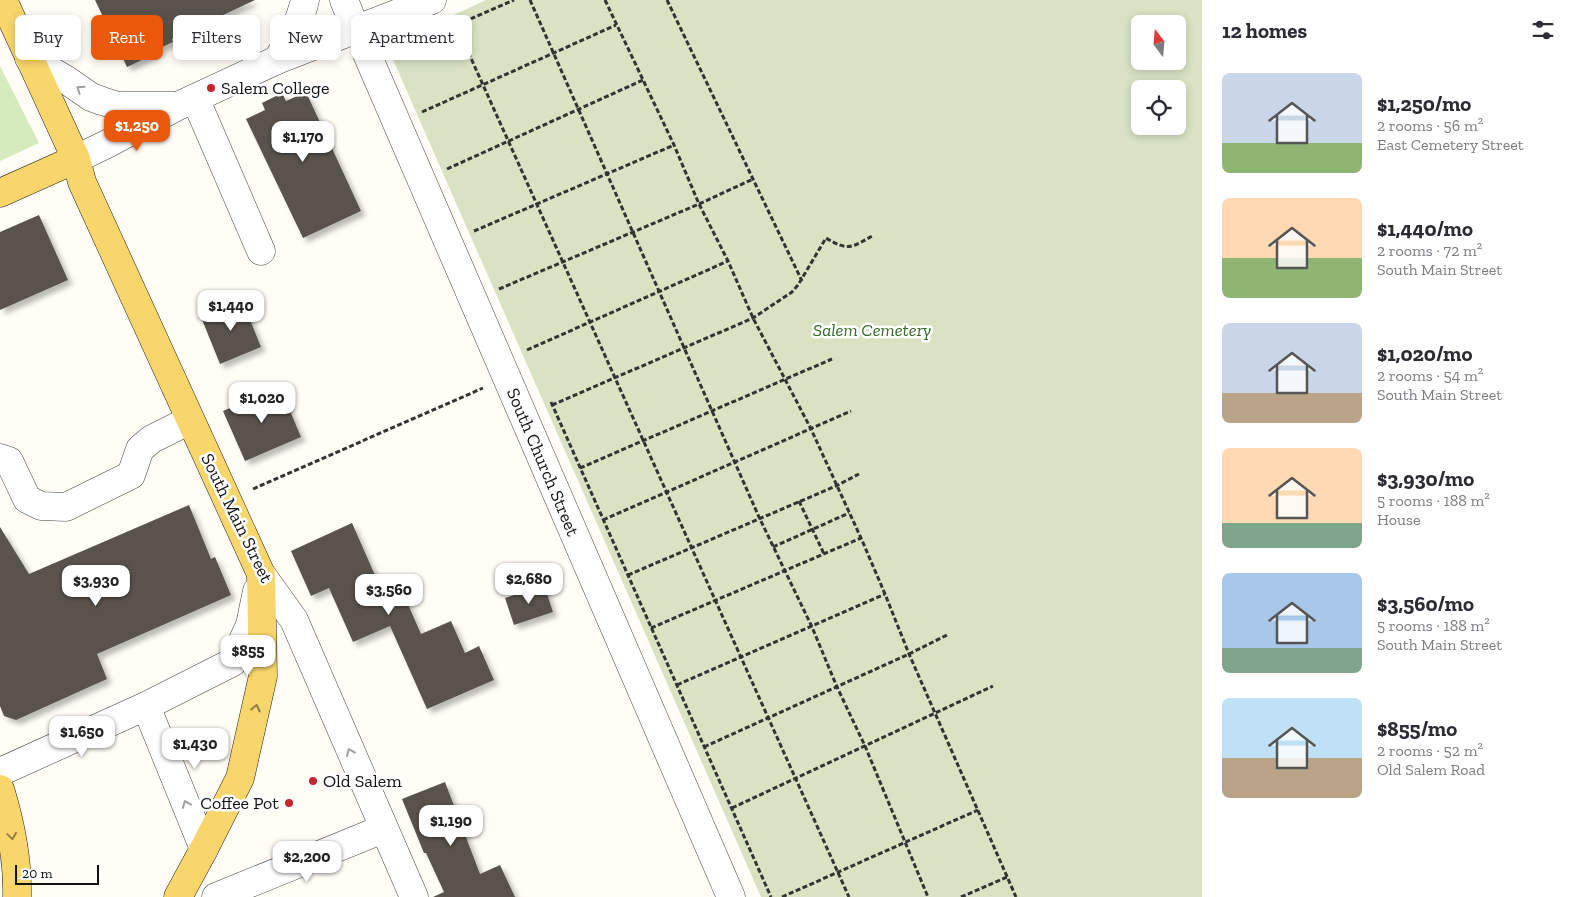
<!DOCTYPE html>
<meta charset="utf-8">
<style>
body{margin:0;font-family:"Zilla Slab",serif;background:#f2f2f3;color:#2b2b33;height:100vh;display:flex;flex-direction:column;font-size:19px;white-space:nowrap}
*{box-sizing:border-box;margin:0}
p{font-size:16px;color:#7c7c81}
.icon{flex:none;width:28px;height:28px;fill:none;stroke:currentColor;stroke-width:2;stroke-linecap:round;stroke-linejoin:round}
.map{position:relative;flex:1;overflow:hidden}
.sheet{display:flex;flex-direction:column;background:#fff;width:375px}
.sheet>*{flex:none}
.hud{position:absolute;left:15px;top:15px;width:475px;height:45px;display:flex;gap:10px}
.needle{width:32px;rotate:344deg}
.tools{position:absolute;left:1131px;top:15px;display:grid;gap:10px}
.tools a{display:grid;place-items:center;width:55px;height:55px;border-radius:8px;background:#fff;box-shadow:0 2px 8px #0003;font-size:25px}
.scale{position:absolute;left:15px;bottom:12px;width:84px;box-sizing:border-box;padding-left:5px;border:2px solid #111;border-top:0;font-size:14px;line-height:18px;white-space:nowrap;color:#111;-webkit-text-stroke:4px #fff;paint-order:stroke}
.price{position:absolute;translate:-50% -42px;padding:0 11px;border-radius:10px;background:#fff;color:#222;font-size:16px;line-height:32px;filter:drop-shadow(0 1px 2px #0008)}
.price::after{content:'';position:absolute;left:50%;top:30px;width:15px;height:11px;margin-left:-8px;background:inherit;clip-path:polygon(0 0,100% 0,50% 100%)}
.price.active{background:#ea580c;color:#fff}
ul{padding:0;list-style:none}
li{display:flex;align-items:center;gap:15px;height:125px;padding:0 20px}
li span{display:grid;place-items:center;flex:none;width:140px;height:100px;border-radius:8px;color:#555}
li>.icon{margin-inline-start:auto}
span .icon{width:60px;height:60px;fill:#fffc;stroke-width:1}
li b{font-size:21px}
h2{display:flex;justify-content:space-between;align-items:center;height:60px;padding:0 20px;font-size:21px}
.chip{padding:0 18px;border-radius:8px;background:#fff;box-shadow:0 2px 8px #0003;font-size:18px;line-height:45px}
.chip.active{background:#ea580c;color:#fff}
main{display:flex;flex:1;min-height:0}
.map>svg:first-child{display:block}
.green{fill:#d5ebbd}
.cemetery{fill:#d9e3c4;fill-rule:evenodd}
.building{fill:#5a524d;filter:url(#shadow)}
.lines{fill:none;stroke-linecap:round;stroke-linejoin:round}
.minor-casing{stroke:#444;stroke-width:29}
.major-casing{stroke:#222;stroke-width:29}
.path{stroke:#333;stroke-width:3;stroke-dasharray:5 2.5;stroke-linecap:butt}
.minor{stroke:#fff;stroke-width:28}
.major{stroke:#f9d66b;stroke-width:28}
.oneway{stroke:#a0a0a0}
.oneway2{stroke:#917d42}
.poi-dot{fill:#c4262e;stroke:#fff;stroke-width:2}
.labels{text-anchor:middle;stroke-width:5;stroke-linejoin:round;paint-order:stroke}
.poi-label{font-size:18px;fill:#111;stroke:#fff;text-anchor:start}
.park-label{font-size:18px;font-style:italic;fill:#2f6b1f;stroke:#fff}
.street-label{font-size:18px;fill:#111;stroke:#fff}
</style>
<main>
<div class="map">
<svg width="1202" height="897" viewBox="0 0 1202 897">
<defs>
<filter id="shadow"><feDropShadow dx="4.5" dy="4.5" stdDeviation="2.5" flood-color="#0004"/></filter>
</defs>
<rect width="100%" height="100%" fill="#fffdf5"/>
<!-- green -->
<polygon class="green" points="0,66 39,143 0,161"/>
<!-- cemetery -->
<path class="cemetery" d="M486,0H1202V897H761L387,46ZM1140,24H1178V61H1140ZM1140,89H1178V126H1140Z"/>
<!-- building -->
<g class="building">
<polygon points="95,0 255,0 172,39 173,42 160,48 161,51 127,67"/>
<polygon points="306,92 361,211 303,238 246,119 265,110 262,103 282,93 286,101"/>
<polygon points="39,215 68,280 0,310 0,232"/>
<polygon points="242,300 261,347 220,364 201,317"/>
<polygon points="280,387 301,437 245,461 223,411"/>
<polygon points="189,505 211,559 215,557 231,595 97,654 107,679 16,720 4,716 0,706 0,527 29,574"/>
<polygon points="352,523 378,582 395,575 421,634 451,621 465,653 479,646 494,680 427,709 390,626 353,642 329,588 311,596 291,551"/>
<polygon points="544,585 553,612 514,625 505,598"/>
<polygon points="445,782 480,874 500,865 515,897 433,897 444,892 426,853 424,853 402,799"/>
</g>
<g class="lines">
<defs>
<g id="minor">
<polyline points="344,0 356,30"/>
<polyline points="367,54 731,897"/>
<polyline points="29,58 65,79 91,97 102,101 118,106 174,106"/>
<path d="M277,60C290,41 300,23 305,0"/>
<polyline points="195,98 261,251"/>
<polyline points="76,159 107,144 178,106 277,60 432,0"/>
<polyline points="0,458 9,461 27,499 41,506 66,507 131,475 140,449 152,439 190,420"/>
<polyline points="261,574 294,620 414,897"/>
<polyline points="146,706 204,849"/>
<polyline points="0,772 146,706 233,662 250,625 257,591"/>
<polyline points="216,897 383,829"/>
</g>
<g id="major">
<polyline points="3,0 76,159 82,182 261,574 263,676 240,778 204,849 178,897"/>
<polyline points="0,193 76,159"/>
<path d="M0,789C11,825 18,860 17,897"/>
</g>
</defs>
<!-- minor casing -->
<use href="#minor" class="minor-casing"/>
<!-- major casing -->
<use href="#major" class="major-casing"/>
<!-- path -->
<g class="path">
<polyline points="530,0 759,517 812,627 837,687 865,746 928,897"/>
<polyline points="605,0 674,145 699,204 728,261 753,318 811,429 861,538 885,594 909,654 1016,897"/>
<polyline points="667,0 802,281"/>
<polyline points="456,25 849,897"/>
<polyline points="398,53 397,51 514,0"/>
<polyline points="422,112 616,25"/>
<polyline points="447,169 643,80"/>
<polyline points="474,231 674,145"/>
<polyline points="499,289 699,204 753,179"/>
<polyline points="527,350 728,261"/>
<polyline points="551,402 771,897"/>
<path d="M552,405L753,318L792,292L798,285L826,238C849,252 852,247 874,235"/>
<polyline points="580,468 832,359"/>
<polyline points="253,489 483,388"/>
<polyline points="799,501 824,554"/>
<polyline points="603,520 851,411"/>
<polyline points="773,547 849,513"/>
<polyline points="628,575 836,486 859,474"/>
<polyline points="651,628 861,538"/>
<polyline points="677,685 885,594"/>
<polyline points="704,747 909,654 947,635"/>
<polyline points="732,808 993,686"/>
<polyline points="782,897 978,810"/>
<polyline points="961,897 1007,877"/>
</g>
<!-- minor -->
<use href="#minor" class="minor"/>
<!-- major -->
<use href="#major" class="major"/>
</g>
<!-- one-way arrows -->
<defs><path id="oneway-chevron" d="M-2-3.5L2.5 0L-2 3.5" fill="none" stroke-width="1.6" stroke-linecap="round" stroke-linejoin="round" transform="scale(1.25)"/></defs>
<g class="oneway">
<use href="#oneway-chevron" transform="translate(80 89) rotate(-146)"/>
<use href="#oneway-chevron" transform="translate(350 752) rotate(-113)"/>
<use href="#oneway-chevron" transform="translate(186 804) rotate(-112)"/>
</g>
<g class="oneway2">
<use href="#oneway-chevron" transform="translate(256 708) rotate(-77)"/>
<use href="#oneway-chevron" transform="translate(12 836) rotate(82)"/>
</g>
<!-- markers -->
<g class="poi-dot">
<circle cx="211" cy="88" r="5"/>
<circle cx="313" cy="781" r="5"/>
<circle cx="289" cy="803" r="5"/>
</g>
<g class="labels">
<!-- poi labels -->
<g class="poi-label">
<text x="221" y="94">Salem College</text>
<text x="323" y="787">Old Salem</text>
<text x="279" y="809" text-anchor="end">Coffee Pot</text>
</g>
<!-- park labels -->
<g class="park-label">
<text x="872" y="336">Salem Cemetery</text>
</g>
<!-- street labels -->
<g class="street-label">
<text transform="translate(543 462) rotate(67)" y="6">South Church Street</text>
<text transform="translate(237 518) rotate(64)" y="6">South Main Street</text>
</g>
</g>
</svg>
<div class="tools">
<a><svg class="needle" viewBox="-14 -14 28 28"><path d="M0-13l5 13h-10z" fill="#e53935"/><path d="M0 13l5-13h-10z" fill="#7c7c81"/></svg></a>
<a><svg class="icon" aria-label="locate" viewBox="0 0 24 24"><circle cx="12" cy="12" r="6"/><path d="M12 2v4M12 18v4M2 12h4M18 12h4"/></svg></a>
</div>
<div class="scale">20 m</div>
<b class="price active" style="left:137px;top:152px">$1,250</b>
<b class="price" style="left:303px;top:163px">$1,170</b>
<b class="price" style="left:231px;top:332px">$1,440</b>
<b class="price" style="left:262px;top:424px">$1,020</b>
<b class="price" style="left:529px;top:605px">$2,680</b>
<b class="price" style="left:96px;top:607px">$3,930</b>
<b class="price" style="left:389px;top:616px">$3,560</b>
<b class="price" style="left:248px;top:677px">$855</b>
<b class="price" style="left:82px;top:758px">$1,650</b>
<b class="price" style="left:195px;top:770px">$1,430</b>
<b class="price" style="left:451px;top:847px">$1,190</b>
<b class="price" style="left:307px;top:883px">$2,200</b>
<div class="hud">
<a class="chip">Buy</a>
<a class="chip active">Rent</a>
<a class="chip">Filters</a>
<a class="chip">New</a>
<a class="chip">Apartment</a>
</div>
</div>
<section class="sheet">
<h2>12 homes<svg class="icon" aria-label="filters" viewBox="0 0 24 24"><path d="M4 7h16M4 17h16"/><circle cx="9" cy="7" r="2"/><circle cx="15" cy="17" r="2"/></svg></h2>
<ul>
<li><span style="background:linear-gradient(#c9d6e8 70%,#8fb573 0)"><svg class="icon" aria-label="home" viewBox="0 0 24 24"><path d="M3 11l9-7 9 7M6 9v11h12V9"/></svg></span><div><b>$1,250/mo</b><p>2 rooms · 56 m²</p><p>East Cemetery Street</p></div></li>
<li><span style="background:linear-gradient(#ffd9b3 60%,#8fb573 0)"><svg class="icon" aria-label="home" viewBox="0 0 24 24"><path d="M3 11l9-7 9 7M6 9v11h12V9"/></svg></span><div><b>$1,440/mo</b><p>2 rooms · 72 m²</p><p>South Main Street</p></div></li>
<li><span style="background:linear-gradient(#c9d6e8 70%,#b9a48a 0)"><svg class="icon" aria-label="home" viewBox="0 0 24 24"><path d="M3 11l9-7 9 7M6 9v11h12V9"/></svg></span><div><b>$1,020/mo</b><p>2 rooms · 54 m²</p><p>South Main Street</p></div></li>
<li><span style="background:linear-gradient(#ffd9b3 75%,#7fa58c 0)"><svg class="icon" aria-label="home" viewBox="0 0 24 24"><path d="M3 11l9-7 9 7M6 9v11h12V9"/></svg></span><div><b>$3,930/mo</b><p>5 rooms · 188 m²</p><p>House</p></div></li>
<li><span style="background:linear-gradient(#a9c7e8 75%,#7fa58c 0)"><svg class="icon" aria-label="home" viewBox="0 0 24 24"><path d="M3 11l9-7 9 7M6 9v11h12V9"/></svg></span><div><b>$3,560/mo</b><p>5 rooms · 188 m²</p><p>South Main Street</p></div></li>
<li><span style="background:linear-gradient(#bfe0f5 60%,#b9a48a 0)"><svg class="icon" aria-label="home" viewBox="0 0 24 24"><path d="M3 11l9-7 9 7M6 9v11h12V9"/></svg></span><div><b>$855/mo</b><p>2 rooms · 52 m²</p><p>Old Salem Road</p></div></li>
</ul>
</section>
</main>
